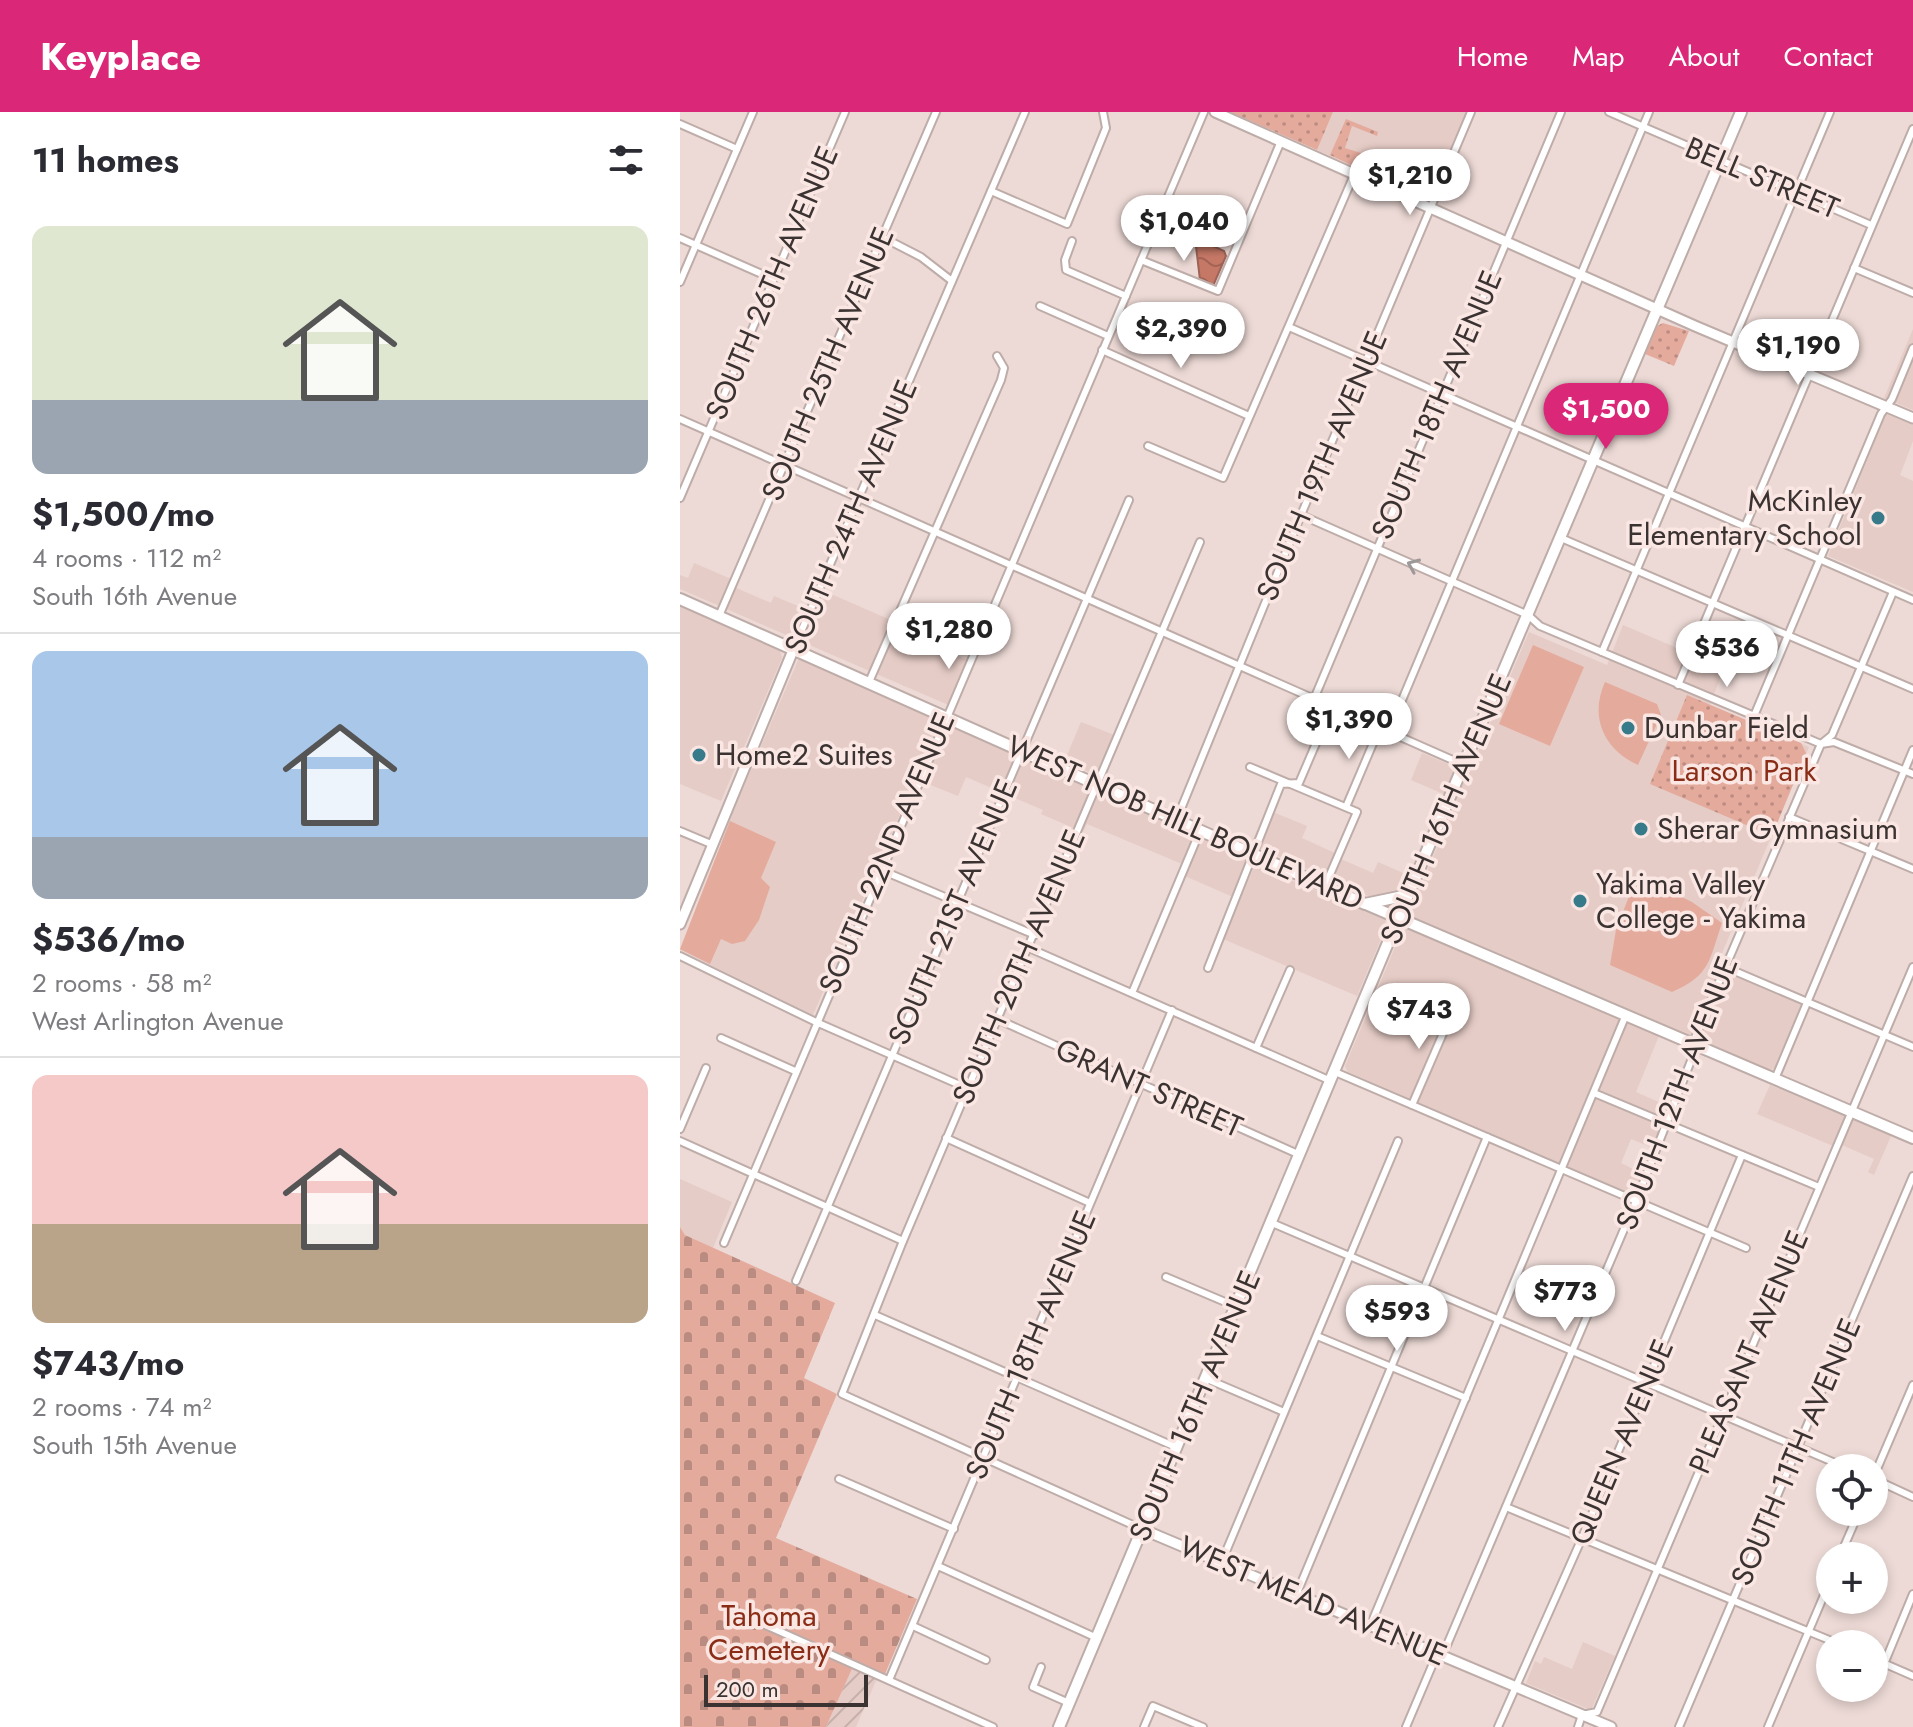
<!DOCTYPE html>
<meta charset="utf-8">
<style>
body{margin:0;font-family:Jost,sans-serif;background:#f2f2f3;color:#2b2b33;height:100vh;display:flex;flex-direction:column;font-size:30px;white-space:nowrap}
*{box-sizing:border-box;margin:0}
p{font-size:26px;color:#7c7c81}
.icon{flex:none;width:44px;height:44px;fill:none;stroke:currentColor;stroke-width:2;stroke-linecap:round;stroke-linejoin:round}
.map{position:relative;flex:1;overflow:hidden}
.details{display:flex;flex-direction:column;background:#fff;width:680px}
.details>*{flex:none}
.controls{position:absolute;left:1136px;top:1342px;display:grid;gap:16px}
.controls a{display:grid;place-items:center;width:72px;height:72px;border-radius:50%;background:#fff;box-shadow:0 4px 12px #0003;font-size:40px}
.scale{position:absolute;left:24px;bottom:20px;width:164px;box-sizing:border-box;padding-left:8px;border:4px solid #3a3331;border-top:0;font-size:22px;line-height:28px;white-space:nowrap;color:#3a3331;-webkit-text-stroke:6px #fae7e3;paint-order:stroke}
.price{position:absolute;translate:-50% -68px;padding:0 18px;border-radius:28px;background:#fff;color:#222;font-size:26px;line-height:52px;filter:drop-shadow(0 2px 4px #0008)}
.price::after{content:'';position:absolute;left:50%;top:48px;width:24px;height:18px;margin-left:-12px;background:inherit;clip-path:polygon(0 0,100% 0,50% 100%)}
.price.selected{background:#db2777;color:#fff}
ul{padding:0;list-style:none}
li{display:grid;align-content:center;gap:16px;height:424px;padding:0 32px}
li+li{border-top:2px solid #e1e1e2}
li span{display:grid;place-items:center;height:248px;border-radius:16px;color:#555}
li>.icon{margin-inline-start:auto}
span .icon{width:144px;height:144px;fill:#fffc;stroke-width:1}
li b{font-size:34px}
h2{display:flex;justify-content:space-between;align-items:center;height:96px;padding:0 32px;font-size:34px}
header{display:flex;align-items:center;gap:48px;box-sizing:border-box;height:112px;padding:0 40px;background:#db2777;color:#fff}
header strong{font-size:38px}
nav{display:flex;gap:44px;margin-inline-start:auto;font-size:28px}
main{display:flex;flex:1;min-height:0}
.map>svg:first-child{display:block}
.built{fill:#e6ccc6}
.industrial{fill:url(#industrial-furrows)}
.grass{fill:url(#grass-dots)}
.cemetery{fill:url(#cemetery-stones)}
.pitch{fill:#e4ab9d}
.water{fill:url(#water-waves);stroke:#9c6356;stroke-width:2}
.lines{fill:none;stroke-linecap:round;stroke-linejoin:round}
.street-casing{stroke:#beaca8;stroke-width:10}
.secondary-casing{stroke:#beaca8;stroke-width:13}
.primary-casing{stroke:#beaca8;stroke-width:14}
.street{stroke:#fff;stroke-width:6}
.secondary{stroke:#fff;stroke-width:9}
.primary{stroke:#fff;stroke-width:10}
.oneway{stroke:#9c9998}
.poi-dot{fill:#377b8a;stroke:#fae7e3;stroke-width:3}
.labels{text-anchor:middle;stroke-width:7;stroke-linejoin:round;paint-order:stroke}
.street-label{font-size:30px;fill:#3a3331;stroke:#fae7e3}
.poi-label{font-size:30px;fill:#3a3331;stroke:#fae7e3;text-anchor:start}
.park-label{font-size:30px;fill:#8a2c16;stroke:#fae7e3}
</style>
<header>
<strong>Keyplace</strong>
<nav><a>Home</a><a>Map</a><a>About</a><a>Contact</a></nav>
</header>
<main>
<section class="details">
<h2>11 homes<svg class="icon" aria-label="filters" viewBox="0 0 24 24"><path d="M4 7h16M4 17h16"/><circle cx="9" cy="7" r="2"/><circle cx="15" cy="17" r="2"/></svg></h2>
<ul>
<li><span style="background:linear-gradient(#dfe7d0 70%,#9aa5b1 0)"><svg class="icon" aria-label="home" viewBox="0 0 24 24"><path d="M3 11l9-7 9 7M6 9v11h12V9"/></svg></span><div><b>$1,500/mo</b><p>4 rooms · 112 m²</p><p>South 16th Avenue</p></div></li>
<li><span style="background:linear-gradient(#a9c7e8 75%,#9aa5b1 0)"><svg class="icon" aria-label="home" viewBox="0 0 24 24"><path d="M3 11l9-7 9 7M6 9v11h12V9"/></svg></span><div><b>$536/mo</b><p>2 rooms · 58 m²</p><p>West Arlington Avenue</p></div></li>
<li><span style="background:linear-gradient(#f6c9c9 60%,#b9a48a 0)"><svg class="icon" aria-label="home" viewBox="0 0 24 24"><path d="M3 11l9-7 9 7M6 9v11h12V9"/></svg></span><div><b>$743/mo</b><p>2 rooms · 74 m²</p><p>South 15th Avenue</p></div></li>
</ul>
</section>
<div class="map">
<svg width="1233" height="1615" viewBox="0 0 1233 1615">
<defs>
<pattern id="industrial-furrows" width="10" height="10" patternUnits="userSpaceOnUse" patternTransform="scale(2)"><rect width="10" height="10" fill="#e6ccc6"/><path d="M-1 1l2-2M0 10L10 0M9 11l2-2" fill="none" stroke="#c6b0ab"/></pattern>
<pattern id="grass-dots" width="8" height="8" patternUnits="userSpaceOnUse" patternTransform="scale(2)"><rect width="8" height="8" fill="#e4ab9d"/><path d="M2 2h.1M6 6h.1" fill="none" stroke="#ba8c81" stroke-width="1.8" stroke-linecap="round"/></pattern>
<pattern id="cemetery-stones" width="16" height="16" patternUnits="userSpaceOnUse" patternTransform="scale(2)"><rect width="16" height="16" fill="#e4ab9d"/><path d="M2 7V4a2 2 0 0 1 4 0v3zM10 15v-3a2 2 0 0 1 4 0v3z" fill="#ba8c81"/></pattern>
<pattern id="water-waves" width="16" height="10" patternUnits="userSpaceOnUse" patternTransform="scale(2)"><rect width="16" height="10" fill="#c67866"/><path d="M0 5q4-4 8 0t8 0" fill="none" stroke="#a26355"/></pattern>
</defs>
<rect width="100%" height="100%" fill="#eddad6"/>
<!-- built -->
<g class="built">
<polygon points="653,0 786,0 748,88 637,38"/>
<polygon points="1233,217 1233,298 1204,286"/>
<polygon points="1206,302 1233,313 1233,329 1220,363 1233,369 1233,480 1148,444"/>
<polygon points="14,451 56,469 54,475 91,491 94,484 125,497 135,475 220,512 218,518 292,550 273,595 0,477 0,463 8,466"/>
<polygon points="0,494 100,538 102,546 41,689 0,672"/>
<polygon points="943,513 1044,556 1030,593 1129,635 1037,853 1122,890 1095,956 1090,958 983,914 956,980 990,995 973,1036 951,1027 941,1051 963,1062 956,1079 950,1081 668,960 665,954 777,688 731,668 742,641 789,661 849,520 927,553"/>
<polygon points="119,546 261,607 133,903 0,838 57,690"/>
<polygon points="401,610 442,626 424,668 385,648"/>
<polygon points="269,614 568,748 553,785 498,761 502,752 407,712 403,720 361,702 363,698 286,665 278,684 243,670 265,615"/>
<polygon points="586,697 627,714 622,726 655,741 654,744 693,761 698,750 730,764 718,782 695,787 571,732"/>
<polygon points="575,753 705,808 706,815 677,884 543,827"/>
<polygon points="1090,973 1211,1024 1194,1063 1188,1060 1194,1047 1155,1030 1153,1034 1077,1002"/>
<polygon points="0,1067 52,1090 33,1136 5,1123 0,1115"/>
<polygon points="903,1530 935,1544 912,1596 908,1597 846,1571 855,1549 861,1552 864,1545 892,1557"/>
</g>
<!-- industrial -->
<polygon class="industrial" points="172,1556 197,1567 195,1571 176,1615 146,1615"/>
<!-- grass -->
<g class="grass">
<polygon points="550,0 653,0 637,38"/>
<polygon points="666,7 698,20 697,24 672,14 665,36 700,47 699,51 717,58 729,37 732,38 722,68 698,58 690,47 671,53 650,43"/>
<polygon points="983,211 1009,219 994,254 965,242 977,214"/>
<polygon points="1007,583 1121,631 1126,641 1092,724 970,672"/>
</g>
<!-- cemetery -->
<polygon class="cemetery" points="0,1115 5,1123 155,1191 124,1266 157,1282 96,1426 237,1487 205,1562 175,1550 146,1615 0,1615"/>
<!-- pitch -->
<g class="pitch">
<polygon points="853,533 904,555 870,634 819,612"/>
<path d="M925,570L977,592L981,603L958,653C924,638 909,605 925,570Z"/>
<polygon points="50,709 96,730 81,766 90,775 79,808 65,829 52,832 41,827 30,852 0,837"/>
<path d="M967,768L1012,790L1042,811C1029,848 1031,863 992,880L930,853L936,818L953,774Z"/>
</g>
<!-- water -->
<polygon class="water" points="515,126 544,139 546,144 533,174 520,168"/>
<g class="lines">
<defs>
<g id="street">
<polyline points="929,0 1191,113"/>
<polyline points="0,12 57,37"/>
<polyline points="311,79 387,112 426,16 423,0"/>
<polyline points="202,125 241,145 272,169"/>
<polyline points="0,126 93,167"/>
<polyline points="392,129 385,148 386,158 446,184"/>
<polyline points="461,148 538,179 601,29"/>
<polyline points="1174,156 1233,181"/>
<polyline points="0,170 73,0"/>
<polyline points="360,194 428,224"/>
<polyline points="609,215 1233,488"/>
<polyline points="422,238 569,304"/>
<polyline points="0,307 784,653"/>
<polyline points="468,334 543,366 674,63"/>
<polyline points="0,386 165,0"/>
<polyline points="621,403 848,503 860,514 1141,632 1154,630 1233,662"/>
<polyline points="881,426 1233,577"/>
<polyline points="39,504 256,0"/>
<polyline points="114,536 345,0"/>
<polyline points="922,540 1150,0"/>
<polyline points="189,570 321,268 324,256 317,244"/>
<polyline points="998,573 1233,17"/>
<polyline points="634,587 881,0"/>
<polyline points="1074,604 1201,302 1212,287 1233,236"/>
<polyline points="709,619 969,0"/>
<polyline points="570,655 677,700 645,774"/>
<polyline points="666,695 700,615"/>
<polyline points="1109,705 1233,757"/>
<polyline points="496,709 621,403 791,0"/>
<polyline points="0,719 31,732"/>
<polyline points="201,758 355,823"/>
<polyline points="349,836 651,969"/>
<polyline points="0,844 136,910 289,977"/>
<polyline points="1045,855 1233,935"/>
<polyline points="528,856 601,672 619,671 652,594"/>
<polyline points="452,881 520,719"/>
<polyline points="319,908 620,1043"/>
<polyline points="41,926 115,959"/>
<polyline points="576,936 610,858"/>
<polyline points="655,960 1066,1136"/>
<polyline points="1095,967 1233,638"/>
<polyline points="914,981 1139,1075"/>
<polyline points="732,993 774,896"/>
<polyline points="0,1017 26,956"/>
<polyline points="266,1026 410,1091"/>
<polyline points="0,1029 223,1129"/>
<polyline points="592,1111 1167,1356"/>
<polyline points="44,1131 524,0"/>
<polyline points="486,1165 557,1195"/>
<polyline points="116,1169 449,388"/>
<polyline points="195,1203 498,1336"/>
<polyline points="637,1224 786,1286"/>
<polyline points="527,1267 604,1300"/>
<polyline points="1194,1364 1233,1273"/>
<polyline points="159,1367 274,1417"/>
<polyline points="1194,1367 1233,1385"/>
<polyline points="826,1395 1159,1532"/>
<polyline points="464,1418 162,1282 223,1129 520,430"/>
<polyline points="1160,1444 1179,1400"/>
<polyline points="542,1449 718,1029"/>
<polyline points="258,1454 417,1526"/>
<polyline points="617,1481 807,1025"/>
<polyline points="61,1502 313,1615"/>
<polyline points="691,1512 945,905"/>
<polyline points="233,1514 306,1548"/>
<polyline points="1194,1547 1233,1564"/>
<polyline points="1204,1552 1233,1482"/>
<polyline points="361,1555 353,1575 389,1591"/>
<polyline points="209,1568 492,898"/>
<polyline points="464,1615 473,1594 523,1615"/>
<polyline points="726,1615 757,1542 767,1533 956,1089 1014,941 1012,933 1141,632 1152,623 1213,480"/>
<polyline points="818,1615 902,1426 1062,1043"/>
<polyline points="898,1615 902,1603 917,1600 1233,855"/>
<polyline points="999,1615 1233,1064"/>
<polyline points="1088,1615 1150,1469"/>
</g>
<g id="secondary">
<polyline points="535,0 1015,214 1233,306"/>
<polyline points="0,812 114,536"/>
<polyline points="464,1418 931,1615"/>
</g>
<g id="primary">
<polyline points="0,487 685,792 728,783"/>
<polyline points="729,781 1061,0"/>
<polyline points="688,793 1233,1026"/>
<polyline points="379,1615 728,783"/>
</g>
</defs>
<!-- street casing -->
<use href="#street" class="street-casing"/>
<!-- secondary casing -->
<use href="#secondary" class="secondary-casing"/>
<!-- primary casing -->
<use href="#primary" class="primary-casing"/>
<!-- street -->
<use href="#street" class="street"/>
<!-- secondary -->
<use href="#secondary" class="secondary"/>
<!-- primary -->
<use href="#primary" class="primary"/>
</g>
<!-- one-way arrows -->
<defs><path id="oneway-chevron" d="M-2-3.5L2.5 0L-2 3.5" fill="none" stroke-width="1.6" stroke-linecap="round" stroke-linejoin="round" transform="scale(2)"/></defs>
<use class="oneway" href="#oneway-chevron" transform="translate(733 453) rotate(-157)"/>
<!-- markers -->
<g class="poi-dot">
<circle cx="1198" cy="406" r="8"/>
<circle cx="948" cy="616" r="8"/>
<circle cx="19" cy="643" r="8"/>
<circle cx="961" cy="717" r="8"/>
<circle cx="900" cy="789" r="8"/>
</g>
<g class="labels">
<!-- street labels -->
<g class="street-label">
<text transform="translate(1082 66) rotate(23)" y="10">BELL STREET</text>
<text transform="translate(92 171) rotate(-67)" y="10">SOUTH 26TH AVENUE</text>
<text transform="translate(148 252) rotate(-67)" y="10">SOUTH 25TH AVENUE</text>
<text transform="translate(757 293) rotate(-67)" y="10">SOUTH 18TH AVENUE</text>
<text transform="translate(642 354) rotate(-67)" y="10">SOUTH 19TH AVENUE</text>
<text transform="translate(171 405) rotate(-67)" y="10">SOUTH 24TH AVENUE</text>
<text transform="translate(766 697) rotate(-67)" y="10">SOUTH 16TH AVENUE</text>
<text transform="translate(505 711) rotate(24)" y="10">WEST NOB HILL BOULEVARD</text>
<text transform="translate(207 741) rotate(-67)" y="10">SOUTH 22ND AVENUE</text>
<text transform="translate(273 800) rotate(-67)" y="10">SOUTH 21ST AVENUE</text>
<text transform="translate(339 855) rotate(-67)" y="10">SOUTH 20TH AVENUE</text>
<text transform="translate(469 976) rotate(24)" y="10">GRANT STREET</text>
<text transform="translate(997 981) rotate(-69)" y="10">SOUTH 12TH AVENUE</text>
<text transform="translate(351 1233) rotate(-67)" y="10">SOUTH 18TH AVENUE</text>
<text transform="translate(1069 1240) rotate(-67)" y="10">PLEASANT AVENUE</text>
<text transform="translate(515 1294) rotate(-67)" y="10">SOUTH 16TH AVENUE</text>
<text transform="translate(942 1330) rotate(-67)" y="10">QUEEN AVENUE</text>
<text transform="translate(1116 1340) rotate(-67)" y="10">SOUTH 11TH AVENUE</text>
<text transform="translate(633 1489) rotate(23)" y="10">WEST MEAD AVENUE</text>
</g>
<!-- poi labels -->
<g class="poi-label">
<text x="1182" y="399" text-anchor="end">McKinley<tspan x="1182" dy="34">Elementary School</tspan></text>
<text x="964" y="626">Dunbar Field</text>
<text x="35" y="653">Home2 Suites</text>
<text x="977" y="727">Sherar Gymnasium</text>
<text x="916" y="782">Yakima Valley<tspan x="916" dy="34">College - Yakima</tspan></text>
</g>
<!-- park labels -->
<g class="park-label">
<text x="1064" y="669">Larson Park</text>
<text x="89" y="1514">Tahoma<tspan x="89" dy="34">Cemetery</tspan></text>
</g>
</g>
</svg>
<div class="controls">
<a><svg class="icon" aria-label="locate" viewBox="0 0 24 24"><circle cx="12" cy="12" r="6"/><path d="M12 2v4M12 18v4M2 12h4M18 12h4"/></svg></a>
<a>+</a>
<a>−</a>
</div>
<div class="scale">200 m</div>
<b class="price" style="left:730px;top:105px">$1,210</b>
<b class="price" style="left:504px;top:151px">$1,040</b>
<b class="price" style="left:501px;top:258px">$2,390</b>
<b class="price" style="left:1118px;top:275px">$1,190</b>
<b class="price selected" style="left:926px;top:339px">$1,500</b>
<b class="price" style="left:269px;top:559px">$1,280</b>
<b class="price" style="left:1047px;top:577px">$536</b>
<b class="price" style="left:669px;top:649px">$1,390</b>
<b class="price" style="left:739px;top:939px">$743</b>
<b class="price" style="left:885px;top:1221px">$773</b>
<b class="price" style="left:717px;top:1241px">$593</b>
</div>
</main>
